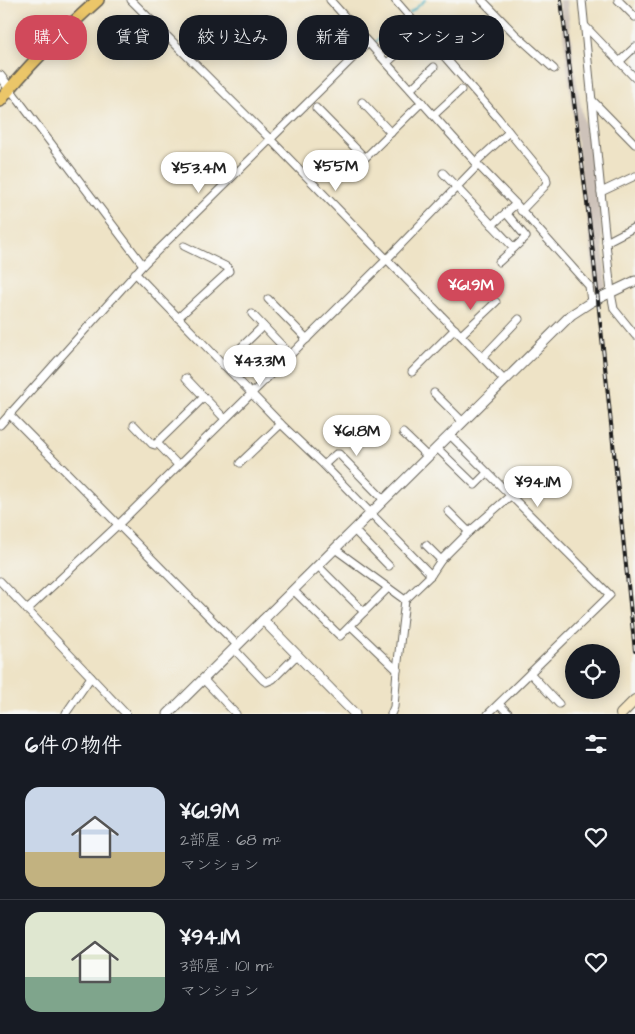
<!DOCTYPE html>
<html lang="ja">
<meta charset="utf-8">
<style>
body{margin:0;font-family:"Architects Daughter","Klee One",sans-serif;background:#242831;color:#f1f3f6;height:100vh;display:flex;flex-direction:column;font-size:19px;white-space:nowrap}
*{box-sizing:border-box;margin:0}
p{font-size:16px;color:#9ea1a6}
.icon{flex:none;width:28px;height:28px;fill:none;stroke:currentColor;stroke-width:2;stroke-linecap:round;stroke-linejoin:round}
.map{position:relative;height:714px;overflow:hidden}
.details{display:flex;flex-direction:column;background:#171b24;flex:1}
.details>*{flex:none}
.banner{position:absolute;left:15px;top:15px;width:605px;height:45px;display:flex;gap:10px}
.fabs{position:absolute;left:565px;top:644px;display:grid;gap:10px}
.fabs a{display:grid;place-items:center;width:55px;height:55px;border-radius:50%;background:#171b24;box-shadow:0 2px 12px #0003;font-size:25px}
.price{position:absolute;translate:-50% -42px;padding:0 11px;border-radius:18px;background:#fff;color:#222;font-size:16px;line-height:32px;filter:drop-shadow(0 1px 2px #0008)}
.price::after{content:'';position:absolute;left:50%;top:30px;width:15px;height:11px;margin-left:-8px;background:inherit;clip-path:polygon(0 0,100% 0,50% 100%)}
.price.on{background:#d1495b;color:#fff}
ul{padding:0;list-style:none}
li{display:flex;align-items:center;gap:15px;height:125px;padding:0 25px}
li+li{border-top:1px solid #363941}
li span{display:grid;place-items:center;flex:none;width:140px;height:100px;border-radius:15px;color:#555}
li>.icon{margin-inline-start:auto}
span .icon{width:60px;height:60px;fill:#fffc;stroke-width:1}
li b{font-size:21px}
h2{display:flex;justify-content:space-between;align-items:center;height:60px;padding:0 25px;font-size:21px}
.chip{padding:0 18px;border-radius:20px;background:#171b24;box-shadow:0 2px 12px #0003;font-size:18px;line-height:45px}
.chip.on{background:#d1495b;color:#fff}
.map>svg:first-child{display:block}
.railway{fill:#cdc2b9}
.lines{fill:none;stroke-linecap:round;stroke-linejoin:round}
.stream{stroke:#42aec1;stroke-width:2}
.minor-casing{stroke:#666258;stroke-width:9}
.tertiary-casing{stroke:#666258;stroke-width:11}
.secondary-casing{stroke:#666258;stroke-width:12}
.trunk-casing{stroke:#666258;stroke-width:14}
.minor{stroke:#fff;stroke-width:7}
.tertiary{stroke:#fff;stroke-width:9}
.secondary{stroke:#f7e8c3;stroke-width:10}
.trunk{stroke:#ebc669;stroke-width:11}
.rail-casing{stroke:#1c1c1c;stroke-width:4}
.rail{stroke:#f6f6f2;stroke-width:2;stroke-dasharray:5.5;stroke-linecap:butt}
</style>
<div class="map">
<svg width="635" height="714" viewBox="0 0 635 714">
<rect width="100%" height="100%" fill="#f6f6f2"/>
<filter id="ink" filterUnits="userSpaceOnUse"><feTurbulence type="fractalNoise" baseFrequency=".02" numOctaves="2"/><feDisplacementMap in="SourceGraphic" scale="10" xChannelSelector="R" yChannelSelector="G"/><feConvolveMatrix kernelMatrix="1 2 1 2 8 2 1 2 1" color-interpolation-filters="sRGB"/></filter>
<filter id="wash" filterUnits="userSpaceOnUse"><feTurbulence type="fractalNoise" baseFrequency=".0096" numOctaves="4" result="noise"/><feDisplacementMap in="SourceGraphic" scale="20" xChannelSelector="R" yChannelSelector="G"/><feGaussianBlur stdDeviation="1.12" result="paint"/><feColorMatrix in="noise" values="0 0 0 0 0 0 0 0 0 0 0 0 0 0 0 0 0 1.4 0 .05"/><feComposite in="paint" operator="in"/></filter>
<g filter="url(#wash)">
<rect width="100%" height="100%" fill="#eee3c6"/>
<!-- railway -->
<polygon class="railway" points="559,0 567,0 575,73 582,112 587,135 593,135 607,290 596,296 589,234 573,114"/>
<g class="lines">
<!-- stream -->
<g class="stream">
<polyline points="410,13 425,0"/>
<polyline points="374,43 404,18"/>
</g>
</g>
</g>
<g filter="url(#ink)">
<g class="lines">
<defs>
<g id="minor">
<polyline points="131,0 270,139 505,381"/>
<polyline points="330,0 478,165 516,204 589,286 591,302"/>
<polyline points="395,0 498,118 509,132 546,177 547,182 545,186 521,211"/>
<polyline points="482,0 514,33 554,69"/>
<polyline points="582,0 611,293 614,309 635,335"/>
<polyline points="618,0 635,17"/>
<polyline points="585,26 635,78"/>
<polyline points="619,62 635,47"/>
<polyline points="387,63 423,31"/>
<polyline points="10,89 143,265"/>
<polyline points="411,89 434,67"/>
<polyline points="592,100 635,144"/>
<polyline points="362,102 391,133"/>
<polyline points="316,108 365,158 422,102"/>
<polyline points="434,115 461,90"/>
<polyline points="476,162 509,132"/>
<polyline points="443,173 514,248"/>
<polyline points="601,192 635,176"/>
<polyline points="492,225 516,204"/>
<polyline points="606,242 635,227"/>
<polyline points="499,262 526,237 506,213"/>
<polyline points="135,273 281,424 324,465 431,575"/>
<polyline points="268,299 307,339"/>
<polyline points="252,314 290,354"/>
<polyline points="178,318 229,271 228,268 225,266 184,246"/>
<polyline points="461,335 496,302"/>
<polyline points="482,358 519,319"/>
<polyline points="223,365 263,326"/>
<polyline points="412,372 455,329"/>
<polyline points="186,378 225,419"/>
<polyline points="434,393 463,422"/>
<polyline points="9,414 237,645"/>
<polyline points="0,425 143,265 368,43"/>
<polyline points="134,425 152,444 155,445 204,397"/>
<polyline points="403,433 428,457"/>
<polyline points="450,435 610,595 488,714"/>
<polyline points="157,443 178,465"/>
<polyline points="437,448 475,485 487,473"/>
<polyline points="240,463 281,424"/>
<polyline points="324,465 336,454 339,454 384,500"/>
<polyline points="448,511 469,532"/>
<polyline points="354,530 389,566"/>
<polyline points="426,545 441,560"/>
<polyline points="335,549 405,600"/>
<polyline points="318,566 364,612"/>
<polyline points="0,581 126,714"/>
<polyline points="293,590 340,636 388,588"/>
<polyline points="27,610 119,524 251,394 386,260 478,165"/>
<polyline points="351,626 397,670"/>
<polyline points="234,649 263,680 266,682 273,679 297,655"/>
<polyline points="530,673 559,704"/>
<polyline points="203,679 236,714"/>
<polyline points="499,704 509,714"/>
<polyline points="66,713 91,677"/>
<polyline points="391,714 394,707 397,670 405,600 431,575 441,560 469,532 510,496"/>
</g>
<g id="tertiary">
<polyline points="0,76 10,89"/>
<polyline points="263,620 355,714"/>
<polyline points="168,714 571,315 591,302 635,281"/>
</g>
<polyline id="secondary" points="621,714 635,700"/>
<path id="trunk" d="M0,101C29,64 63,31 98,0"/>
</defs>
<!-- minor casing -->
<use href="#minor" class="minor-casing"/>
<!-- tertiary casing -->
<use href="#tertiary" class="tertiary-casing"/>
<!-- secondary casing -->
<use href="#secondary" class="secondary-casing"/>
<!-- trunk casing -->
<use href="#trunk" class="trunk-casing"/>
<!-- minor -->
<use href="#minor" class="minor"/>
<!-- tertiary -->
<use href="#tertiary" class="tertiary"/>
<!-- secondary -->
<use href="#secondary" class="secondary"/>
<!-- trunk -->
<use href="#trunk" class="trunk"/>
<defs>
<polyline id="rail" points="561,0 591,234 635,651"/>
</defs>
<!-- rail casing -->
<use href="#rail" class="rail-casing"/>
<!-- rail -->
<use href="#rail" class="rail"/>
</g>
</g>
</svg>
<div class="fabs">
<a><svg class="icon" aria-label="locate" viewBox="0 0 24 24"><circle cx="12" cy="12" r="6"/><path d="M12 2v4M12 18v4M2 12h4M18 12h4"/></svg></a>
</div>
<b class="price" style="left:336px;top:192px">¥55M</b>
<b class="price" style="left:199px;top:194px">¥53.4M</b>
<b class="price on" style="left:471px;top:311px">¥61.9M</b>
<b class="price" style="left:260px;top:387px">¥43.3M</b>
<b class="price" style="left:357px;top:457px">¥61.8M</b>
<b class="price" style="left:538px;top:508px">¥94.1M</b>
<div class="banner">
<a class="chip on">購入</a>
<a class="chip">賃貸</a>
<a class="chip">絞り込み</a>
<a class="chip">新着</a>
<a class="chip">マンション</a>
</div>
</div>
<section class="details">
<h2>6件の物件<svg class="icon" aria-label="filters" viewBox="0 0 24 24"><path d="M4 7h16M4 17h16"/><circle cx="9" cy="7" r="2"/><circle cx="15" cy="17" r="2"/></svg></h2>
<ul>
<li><span style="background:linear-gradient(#c9d6e8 65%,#c2b280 0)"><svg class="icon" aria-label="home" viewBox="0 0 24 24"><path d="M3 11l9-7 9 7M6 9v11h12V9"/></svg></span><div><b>¥61.9M</b><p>2部屋 · 68 m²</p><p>マンション</p></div><svg class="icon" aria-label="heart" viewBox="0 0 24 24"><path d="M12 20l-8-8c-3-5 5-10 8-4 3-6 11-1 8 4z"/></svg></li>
<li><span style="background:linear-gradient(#dfe7d0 65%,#7fa58c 0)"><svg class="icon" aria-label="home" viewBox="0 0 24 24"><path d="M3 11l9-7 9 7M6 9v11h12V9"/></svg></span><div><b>¥94.1M</b><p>3部屋 · 101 m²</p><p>マンション</p></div><svg class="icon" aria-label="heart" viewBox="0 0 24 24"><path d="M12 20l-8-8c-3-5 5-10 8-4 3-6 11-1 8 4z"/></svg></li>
</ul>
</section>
